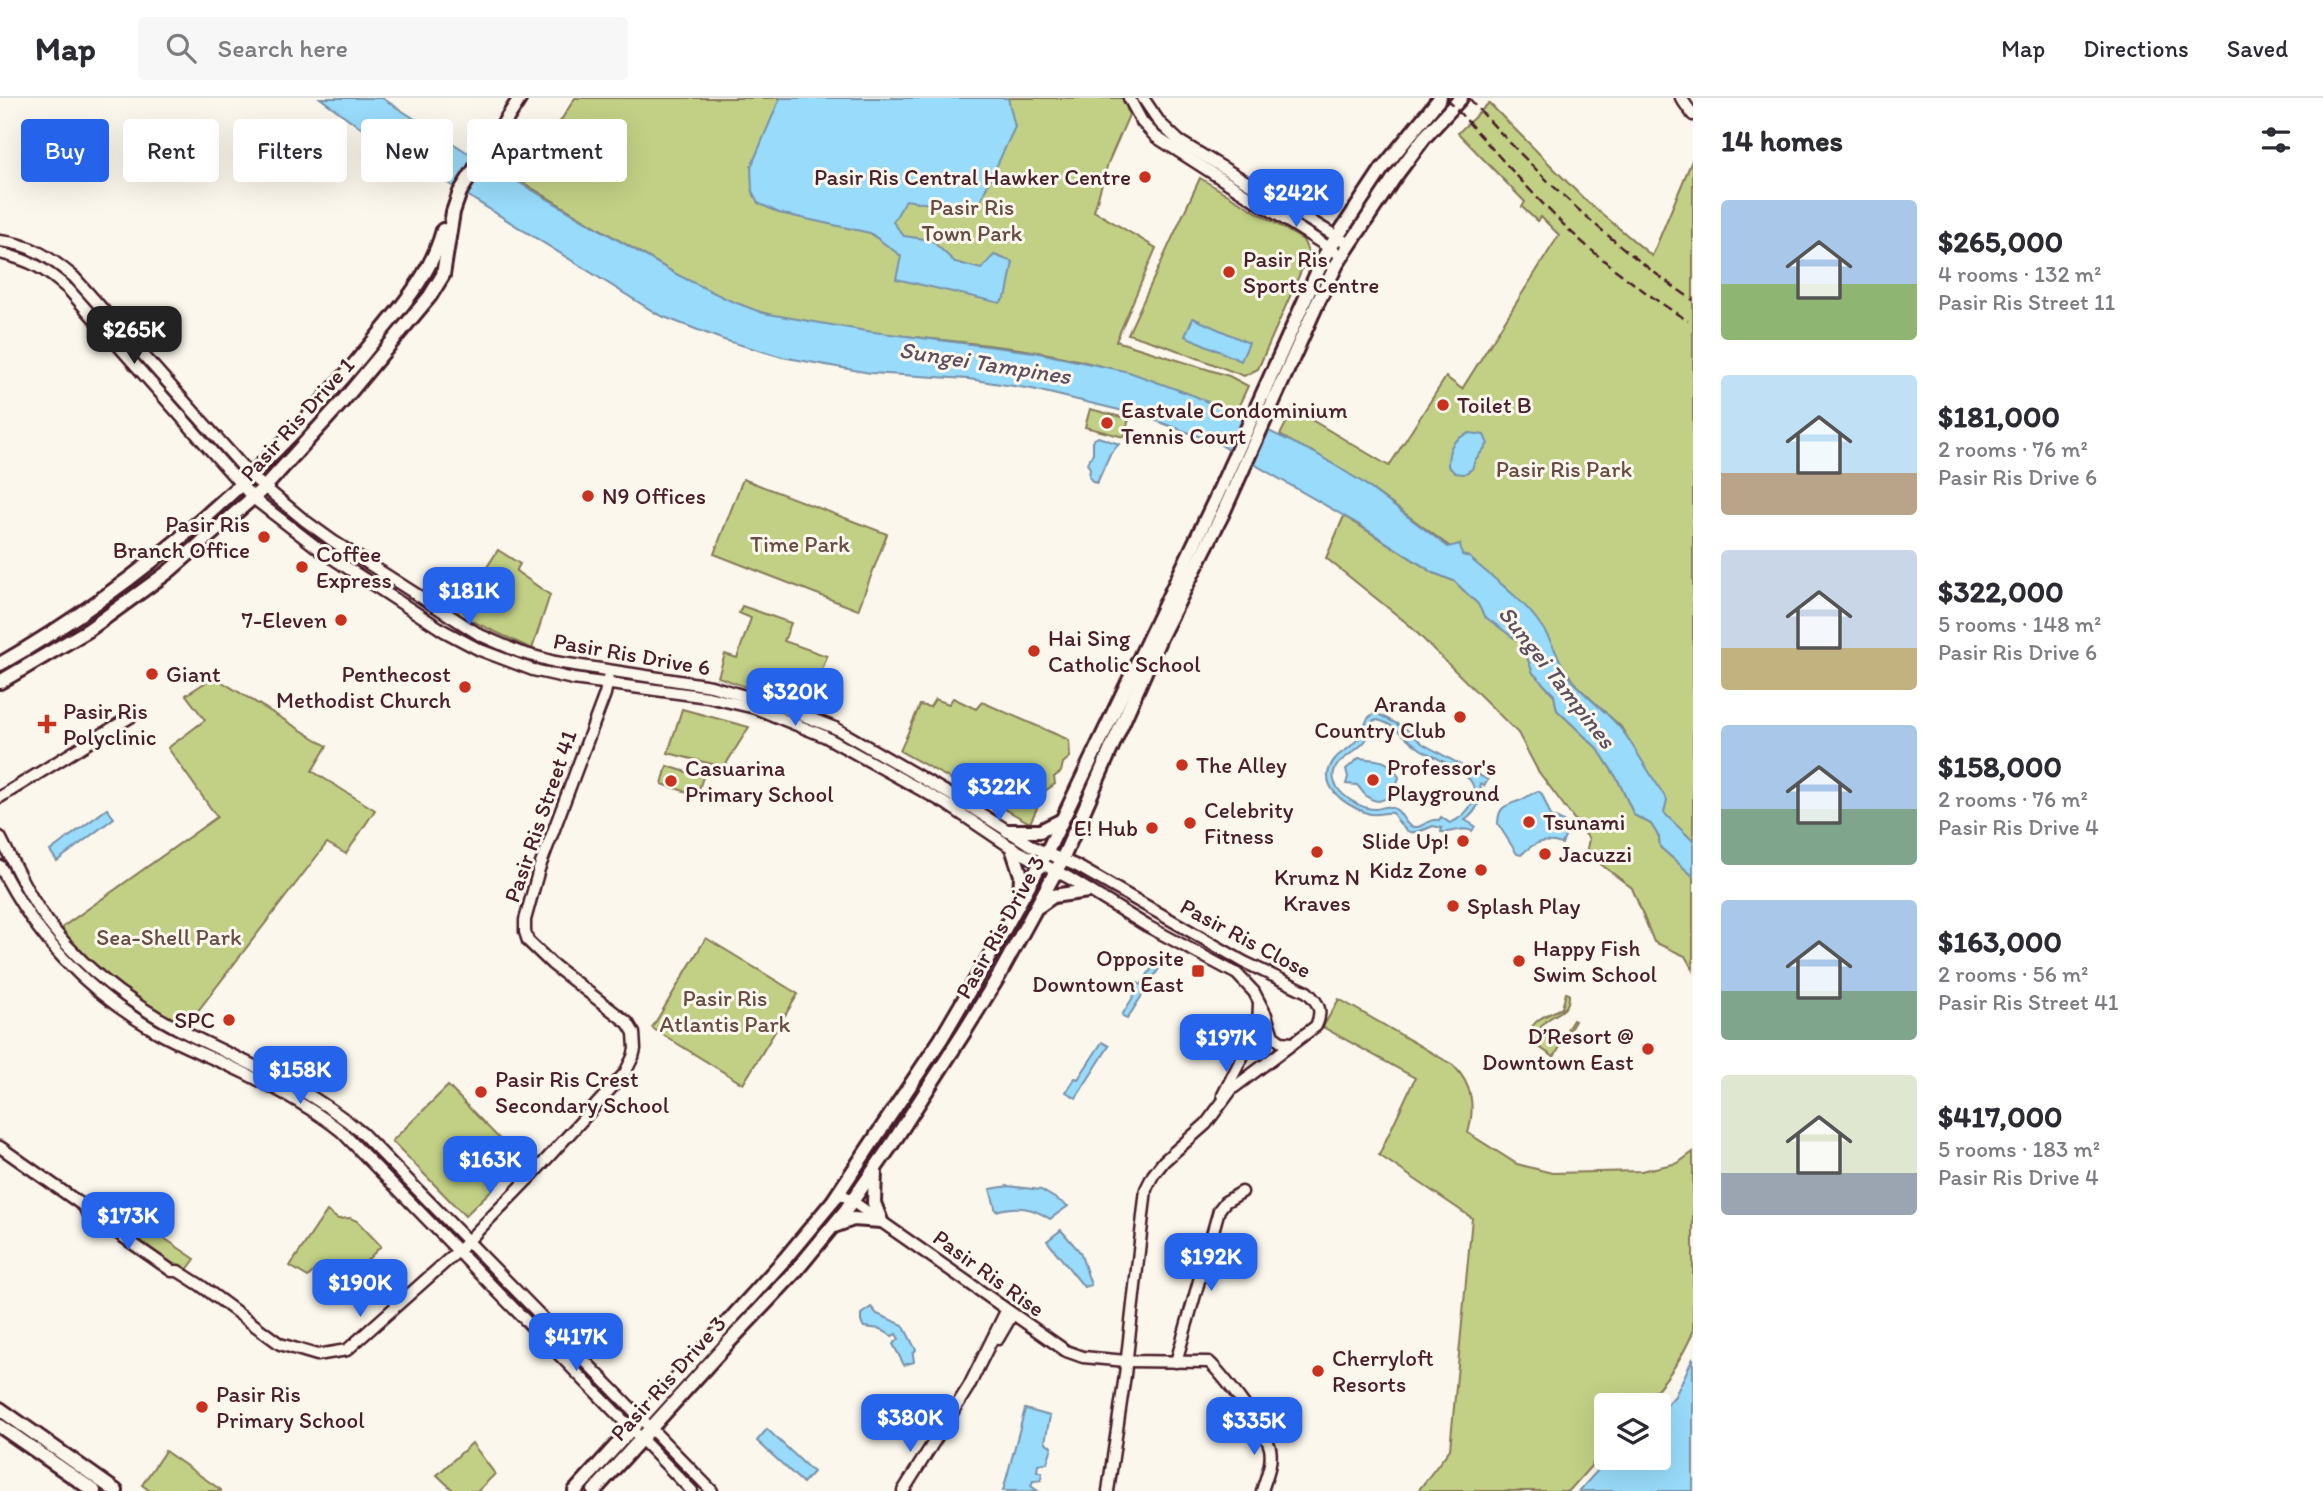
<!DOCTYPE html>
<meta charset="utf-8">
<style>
body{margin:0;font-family:Itim,sans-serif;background:#f7f7f7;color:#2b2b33;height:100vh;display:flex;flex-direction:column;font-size:26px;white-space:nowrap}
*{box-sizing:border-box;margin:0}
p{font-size:23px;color:#7c7c81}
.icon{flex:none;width:38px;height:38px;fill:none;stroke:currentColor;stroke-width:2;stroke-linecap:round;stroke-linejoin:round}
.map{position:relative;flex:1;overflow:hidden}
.panel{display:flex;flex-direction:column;background:#fff;width:630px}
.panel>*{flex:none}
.top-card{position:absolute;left:21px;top:21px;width:665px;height:63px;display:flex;gap:14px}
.tools{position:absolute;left:1594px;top:1295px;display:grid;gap:14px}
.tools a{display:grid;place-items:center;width:77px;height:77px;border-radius:7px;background:#fff;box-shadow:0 7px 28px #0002;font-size:35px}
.price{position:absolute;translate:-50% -60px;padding:0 16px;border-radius:14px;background:#2563eb;color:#fff;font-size:23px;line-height:46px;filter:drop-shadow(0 2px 4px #0008)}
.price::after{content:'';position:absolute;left:50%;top:42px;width:21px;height:16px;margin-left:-10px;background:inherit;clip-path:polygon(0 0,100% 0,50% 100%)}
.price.on{background:#222;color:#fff}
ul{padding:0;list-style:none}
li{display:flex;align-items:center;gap:21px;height:175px;padding:0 28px}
li span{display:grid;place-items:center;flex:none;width:196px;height:140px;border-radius:7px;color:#555}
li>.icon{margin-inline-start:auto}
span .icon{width:84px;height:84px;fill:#fffc;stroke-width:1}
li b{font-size:30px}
h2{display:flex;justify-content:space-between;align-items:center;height:84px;padding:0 28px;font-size:30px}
.tag{padding:0 24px;border-radius:7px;background:#fff;box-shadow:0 7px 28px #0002;font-size:24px;line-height:63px}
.tag.on{background:#2563eb;color:#fff}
header{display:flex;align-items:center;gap:42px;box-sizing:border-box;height:98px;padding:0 35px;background:#fff;border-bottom:2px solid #e1e1e2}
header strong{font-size:33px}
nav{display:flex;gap:38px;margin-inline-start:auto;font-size:24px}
.search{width:490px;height:63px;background:#f7f7f7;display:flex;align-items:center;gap:18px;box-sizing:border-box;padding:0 24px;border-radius:7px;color:#7c7c81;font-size:26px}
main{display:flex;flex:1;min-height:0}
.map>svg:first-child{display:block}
.green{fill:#c2d085;stroke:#867858;stroke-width:2}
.water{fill:#98dbfa;stroke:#7990a7;stroke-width:2;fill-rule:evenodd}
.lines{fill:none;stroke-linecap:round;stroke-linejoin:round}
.minor-casing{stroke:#4a1f2b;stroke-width:15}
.major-casing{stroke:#4a1f2b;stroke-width:18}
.minor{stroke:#fbf7ec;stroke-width:10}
.major{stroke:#fbf7ec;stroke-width:12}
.rail{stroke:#4a1f2b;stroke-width:2.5;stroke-dasharray:10 5;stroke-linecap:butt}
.poi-dot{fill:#c8321e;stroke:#fbf7ec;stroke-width:2.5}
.labels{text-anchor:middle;stroke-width:6;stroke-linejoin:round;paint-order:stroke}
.poi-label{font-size:23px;fill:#4a1f2b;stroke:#fbf7ec;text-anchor:start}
.park-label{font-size:23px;fill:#684b42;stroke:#fbf7ec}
.street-label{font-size:23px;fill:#4a1f2b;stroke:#fbf7ec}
.water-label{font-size:24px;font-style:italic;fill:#5e4e5f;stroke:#fbf7ec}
</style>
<header>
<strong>Map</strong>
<div class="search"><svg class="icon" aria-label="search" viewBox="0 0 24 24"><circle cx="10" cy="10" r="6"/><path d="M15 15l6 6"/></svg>Search here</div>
<nav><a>Map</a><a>Directions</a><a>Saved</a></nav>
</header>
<main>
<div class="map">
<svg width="1693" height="1393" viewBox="0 0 1693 1393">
<rect width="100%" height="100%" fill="#fbf7ec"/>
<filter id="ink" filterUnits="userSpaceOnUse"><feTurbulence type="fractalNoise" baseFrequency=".0143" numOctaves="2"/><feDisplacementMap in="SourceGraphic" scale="14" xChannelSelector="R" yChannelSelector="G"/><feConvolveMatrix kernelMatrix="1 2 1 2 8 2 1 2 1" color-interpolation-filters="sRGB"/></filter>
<g filter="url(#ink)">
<!-- green -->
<g class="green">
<path d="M575,0H1123L1129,17L1108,65L1094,113L1156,150L1116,243L1229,278L1248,288L1235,316C1170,287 1103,265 1033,253C944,239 852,238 764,215C719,204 676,176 636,152C598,130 560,107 522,84Z"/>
<polygon points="1489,5 1582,99 1652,158 1693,60 1693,743 1663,715 1645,669 1621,629 1577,588 1557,560 1542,529 1506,490 1362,384 1280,337 1293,311 1389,368 1446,279 1462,291 1559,137 1541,119 1537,123 1522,109 1525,104 1458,35"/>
<polygon points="1200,80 1303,142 1309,155 1258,271 1244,278 1166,248 1128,236"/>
<polygon points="1090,311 1129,321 1124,339 1085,329"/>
<polygon points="743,381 887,436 858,512 714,456"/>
<polygon points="1344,418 1434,475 1454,483 1478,506 1485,518 1522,546 1533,575 1554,597 1557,612 1598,651 1618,682 1634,717 1651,726 1659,739 1660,749 1693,778 1693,872 1685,858 1654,844 1632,790 1586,755 1589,741 1538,673 1518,635 1408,526 1326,460"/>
<polygon points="498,452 520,466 516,473 550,497 532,551 457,516"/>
<polygon points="742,508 791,525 784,543 827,558 808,611 718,579 725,556 737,560 751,520 739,515"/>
<polygon points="214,579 327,648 312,673 375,712 346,756 327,745 184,931 131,898 102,876 61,836 64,828 217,719 168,650 205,622 186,597"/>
<polygon points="953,600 976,611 982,604 1069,642 1070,659 1063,665 1061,674 1054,679 1055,686 1045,693 1030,725 900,653 920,607 930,609 935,601 949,606"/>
<polygon points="682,611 749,629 724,669 668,655"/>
<polygon points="667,668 703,679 697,697 662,686"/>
<polygon points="706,840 798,896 743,986 652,930"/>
<path d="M1566,895L1569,896C1570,918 1549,914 1541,929L1554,946L1563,938L1573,922L1575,923L1554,959L1539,949L1529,934C1537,918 1547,918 1562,910Z"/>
<path d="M1339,901L1453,967C1473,987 1475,1009 1468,1035L1517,1066L1552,1075L1641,1073L1678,1065L1693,1054V1234C1681,1263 1664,1286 1642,1307H1606V1351L1569,1393H1418L1450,1351L1472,1120L1379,1057L1415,980L1323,929Z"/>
<polygon points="448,988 521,1063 465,1118 392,1043"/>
<polygon points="327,1113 338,1121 350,1120 357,1123 381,1148 342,1188 320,1167 308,1179 290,1168"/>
<polygon points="143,1126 195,1161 184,1176 132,1141"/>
<polygon points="472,1345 495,1376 478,1393 454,1393 437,1377"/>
<polygon points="165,1353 221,1392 221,1393 150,1393 142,1387"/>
</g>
<!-- water -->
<g class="water">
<path d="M320,0H382L465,53L678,177L729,202L763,215L866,233L1034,254L1129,274L1195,298L1315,355L1362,384L1448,449L1460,446L1462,457L1469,459C1493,481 1524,501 1542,529C1556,549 1560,570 1578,589C1594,606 1614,619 1627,639L1667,702L1664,715L1693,743V778L1660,749L1659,739L1651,726L1634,717L1618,682L1598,651L1557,612L1554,597L1533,575L1522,546L1484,518L1478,506L1454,483L1434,475L1358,426L1217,345L1140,317L1032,291L968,281L870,275L782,259L724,242L659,217L369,36Z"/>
<polygon points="780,0 1008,0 1015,29 975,114 906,102 893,124 904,138 931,142 955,164 981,171 994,157 1013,164 1007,196 1000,205 896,181 901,158 870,135 779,115 758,105 752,93 751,69"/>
<polygon points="1193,220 1249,245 1241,263 1185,238"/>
<path d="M1470,335L1484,337L1488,346L1475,362L1472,371L1464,376L1455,375L1448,368C1448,350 1452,341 1470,335Z"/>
<polygon points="1098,339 1119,346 1110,356 1097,385 1093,384 1089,379 1090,370 1087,366 1093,355 1093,342"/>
<path d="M1376,615L1405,630L1423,646L1488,682L1484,688L1480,686C1483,700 1477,714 1465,722L1475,728L1472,733C1462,728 1452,736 1441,734L1442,730L1433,728C1411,738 1406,738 1393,715C1385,713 1376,719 1367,715C1345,707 1314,687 1335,661C1339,655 1346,653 1351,648C1355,643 1360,641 1362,636C1366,626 1365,619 1376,615ZM1374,622C1392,622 1407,643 1422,652C1438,661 1456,669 1470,682C1482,699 1467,718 1450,725L1441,719L1439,722C1427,720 1424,730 1414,729C1402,727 1403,711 1390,709C1385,708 1380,711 1375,711C1356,711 1321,687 1338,666C1345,658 1361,650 1366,642C1371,635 1368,629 1374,622Z"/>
<path d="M1359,660C1379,663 1387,659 1399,679C1397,691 1384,710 1369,700C1364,697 1361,691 1357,687L1346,686L1348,679L1346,671Z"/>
<path d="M1538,693L1542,696L1551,718L1570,727L1562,746C1544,741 1535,743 1521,757L1517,756L1498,726C1498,706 1508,708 1523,701C1529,698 1532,695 1538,693Z"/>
<polygon points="107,711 114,720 57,763 50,753"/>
<polygon points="1155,865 1160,869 1127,921 1122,917 1135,896 1132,894 1138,885 1141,887"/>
<polygon points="1102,944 1109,948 1076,1000 1066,994 1075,980 1078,981"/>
<path d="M1008,1088L1041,1092L1068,1108L1050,1121C1032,1109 1017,1107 996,1113L990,1091Z"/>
<polygon points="1061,1132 1080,1154 1091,1187 1084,1189 1047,1143"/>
<polygon points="871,1209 877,1216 903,1227 916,1252 913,1256 914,1264 904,1267 893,1246 899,1241 896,1236 892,1238 880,1231 864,1229 861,1224 861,1216"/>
<polygon points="1693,1260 1693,1393 1579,1393 1609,1360 1659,1360 1659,1316 1675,1298"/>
<polygon points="1025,1311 1050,1318 1045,1344 1052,1349 1047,1365 1038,1366 1037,1373 1042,1375 1041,1382 1033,1383 1031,1388 1038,1393 1003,1393"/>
<polygon points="767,1331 813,1374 803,1385 757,1343"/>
</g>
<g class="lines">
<defs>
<g id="minor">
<polyline points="1129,0 1142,24 1156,39 1342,158"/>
<polyline points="1143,0 1160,25 1179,43 1349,146"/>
<polyline points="1681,0 1693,17"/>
<path d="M0,143C31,146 51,160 74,179L250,377L304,422L333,443L480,537L519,554L555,564L711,588L779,608L835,630L953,698L1035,750L1077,768L1244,864L1307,894C1319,905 1323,913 1316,928L1232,991L1206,1026L1164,1063L1153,1077L1146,1091L1125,1277L1108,1393"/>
<path d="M0,155C31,163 45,170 69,192L253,400L323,454L444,533L480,552L533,572L573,581L708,599L755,610L824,638L948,707L1012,750L1069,780L1147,828L1237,876L1254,894L1266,917L1273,938L1281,944L1293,945"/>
<polyline points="0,699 132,618"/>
<path d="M0,739C13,764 25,791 41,814C77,868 134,909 192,938C253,968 309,990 362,1035L712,1393"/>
<path d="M0,768C36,839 85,892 154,932C175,945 199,954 221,964C263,983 304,1004 341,1033L692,1393"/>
<polyline points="1223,997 1258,928 1259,906"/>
<polyline points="0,1049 85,1109 86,1113 172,1173 178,1173 200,1187 280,1246 317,1257 347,1252 458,1153 534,1075 625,975 633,959 635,951 634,935 628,925 552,866 528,843 525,834 525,822 539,771 605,596 608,581"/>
<path d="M839,1094L1066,1253L1083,1259L1126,1263L1209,1264C1223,1277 1266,1333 1270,1350C1273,1365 1266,1379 1262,1393"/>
<polyline points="998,1241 1012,1217"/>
<polyline points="1176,1264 1219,1112 1225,1104 1242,1094"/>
<polyline points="903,1393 969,1288 1006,1213"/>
</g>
<g id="major">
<path d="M0,566C141,486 275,367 376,240C403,207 432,174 443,132"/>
<polyline points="0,584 87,533 168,474 264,390 342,304 430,198 443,177 453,114 460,94 520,0"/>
<polyline points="1008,733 1040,733 1062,722"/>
<polyline points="1012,750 1021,777 1020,800"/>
<polyline points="1039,808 1053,798 1088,793"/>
<polyline points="834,1128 853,1121 881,1123 874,1105 875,1072"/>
<polyline points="0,1311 116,1393"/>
<polyline points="0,1328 94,1393"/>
<polyline points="575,1393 784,1162 833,1103 941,941 989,859 1046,756 1215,402 1325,157 1382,71 1440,0"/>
<polyline points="594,1393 727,1246 795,1174 846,1112 892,1046 963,936 997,881 1062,762 1160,540 1223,415 1317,206 1337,166 1394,80 1424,40 1461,0"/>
</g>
</defs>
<!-- minor casing -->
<use href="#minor" class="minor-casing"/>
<!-- major casing -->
<use href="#major" class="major-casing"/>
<!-- minor -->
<use href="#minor" class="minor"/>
<!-- major -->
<use href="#major" class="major"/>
<!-- rail -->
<g class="rail">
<path d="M1446,0C1487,44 1525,89 1568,131C1604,165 1646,196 1688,223"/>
<path d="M1469,0C1536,76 1609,145 1693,202"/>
</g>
</g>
</g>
<!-- markers -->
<g class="poi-dot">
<circle cx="1145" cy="79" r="7"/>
<circle cx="1229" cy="174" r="7"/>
<circle cx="1443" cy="307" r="7"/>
<circle cx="1107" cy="325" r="7"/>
<circle cx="588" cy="398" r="7"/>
<circle cx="264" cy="439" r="7"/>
<circle cx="302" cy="469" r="7"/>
<circle cx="341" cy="522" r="7"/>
<circle cx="1034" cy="553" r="7"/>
<circle cx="152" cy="576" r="7"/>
<circle cx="465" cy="589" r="7"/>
<circle cx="1460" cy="619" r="7"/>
<path d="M43.5 615.5h7v7h7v7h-7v7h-7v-7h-7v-7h7z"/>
<circle cx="1182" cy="667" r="7"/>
<circle cx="1373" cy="682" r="7"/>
<circle cx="671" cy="683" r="7"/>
<circle cx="1529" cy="724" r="7"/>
<circle cx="1190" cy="725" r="7"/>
<circle cx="1152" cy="730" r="7"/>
<circle cx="1463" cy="743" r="7"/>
<circle cx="1317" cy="754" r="7"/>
<circle cx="1545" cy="756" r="7"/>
<circle cx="1481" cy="772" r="7"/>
<circle cx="1453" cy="808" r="7"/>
<circle cx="1519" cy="863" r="7"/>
<rect x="1191" y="866" width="14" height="14" rx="3.5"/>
<circle cx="229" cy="922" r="7"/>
<circle cx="1648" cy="951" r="7"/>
<circle cx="481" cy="994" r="7"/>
<circle cx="1318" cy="1273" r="7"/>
<circle cx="202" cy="1309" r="7"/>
</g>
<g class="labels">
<!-- poi labels -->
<g class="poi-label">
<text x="1131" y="87" text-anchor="end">Pasir Ris Central Hawker Centre</text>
<text x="1243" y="169">Pasir Ris<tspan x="1243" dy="26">Sports Centre</tspan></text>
<text x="1457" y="315">Toilet B</text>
<text x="1121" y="320">Eastvale Condominium<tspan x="1121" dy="26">Tennis Court</tspan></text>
<text x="602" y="406">N9 Offices</text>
<text x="250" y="434" text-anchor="end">Pasir Ris<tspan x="250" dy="26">Branch Office</tspan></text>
<text x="316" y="464">Coffee<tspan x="316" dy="26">Express</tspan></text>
<text x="327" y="530" text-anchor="end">7-Eleven</text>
<text x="1048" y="548">Hai Sing<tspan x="1048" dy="26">Catholic School</tspan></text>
<text x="166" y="584">Giant</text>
<text x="451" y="584" text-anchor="end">Penthecost<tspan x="451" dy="26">Methodist Church</tspan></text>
<text x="1446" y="614" text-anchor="end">Aranda<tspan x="1446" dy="26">Country Club</tspan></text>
<text x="63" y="621">Pasir Ris<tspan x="63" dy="26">Polyclinic</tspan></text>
<text x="1196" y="675">The Alley</text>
<text x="1387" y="677">Professor's<tspan x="1387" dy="26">Playground</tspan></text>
<text x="685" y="678">Casuarina<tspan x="685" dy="26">Primary School</tspan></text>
<text x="1204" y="720">Celebrity<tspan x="1204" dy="26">Fitness</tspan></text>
<text x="1543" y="732">Tsunami</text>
<text x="1138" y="738" text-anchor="end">E! Hub</text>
<text x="1449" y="751" text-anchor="end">Slide Up!</text>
<text x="1559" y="764">Jacuzzi</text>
<text x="1467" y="780" text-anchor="end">Kidz Zone</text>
<text x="1317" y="787" text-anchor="middle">Krumz N<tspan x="1317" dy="26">Kraves</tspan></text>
<text x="1467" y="816">Splash Play</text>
<text x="1533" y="858">Happy Fish<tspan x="1533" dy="26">Swim School</tspan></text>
<text x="1184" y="868" text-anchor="end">Opposite<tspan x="1184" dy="26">Downtown East</tspan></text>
<text x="215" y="930" text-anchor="end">SPC</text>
<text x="1634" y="946" text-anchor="end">D’Resort @<tspan x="1634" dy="26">Downtown East</tspan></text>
<text x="495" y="989">Pasir Ris Crest<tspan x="495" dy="26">Secondary School</tspan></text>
<text x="1332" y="1268">Cherryloft<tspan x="1332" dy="26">Resorts</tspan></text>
<text x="216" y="1304">Pasir Ris<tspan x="216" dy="26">Primary School</tspan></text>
</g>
<!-- park labels -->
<g class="park-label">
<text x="972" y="117">Pasir Ris<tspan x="972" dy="26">Town Park</tspan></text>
<text x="1564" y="379">Pasir Ris Park</text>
<text x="800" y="454">Time Park</text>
<text x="169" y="847">Sea-Shell Park</text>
<text x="725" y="908">Pasir Ris<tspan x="725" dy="26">Atlantis Park</tspan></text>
</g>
<!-- street labels -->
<g class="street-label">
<text transform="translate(297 321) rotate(-48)" y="8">Pasir Ris Drive 1</text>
<text transform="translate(632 556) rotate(10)" y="8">Pasir Ris Drive 6</text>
<text transform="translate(540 718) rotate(-71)" y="8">Pasir Ris Street 41</text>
<text transform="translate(1000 829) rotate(-61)" y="8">Pasir Ris Drive 3</text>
<text transform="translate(1246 840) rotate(28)" y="8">Pasir Ris Close</text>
<text transform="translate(989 1175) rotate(36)" y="8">Pasir Ris Rise</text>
<text transform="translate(668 1280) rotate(-48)" y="8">Pasir Ris Drive 3</text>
</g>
<!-- water labels -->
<g class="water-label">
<text transform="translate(985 265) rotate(9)" y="8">Sungei Tampines</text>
<text transform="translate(1557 579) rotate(52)" y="8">Sungei Tampines</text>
</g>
</g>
</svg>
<div class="tools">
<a><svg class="icon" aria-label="layers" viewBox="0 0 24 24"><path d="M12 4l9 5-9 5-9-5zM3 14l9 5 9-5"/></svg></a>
</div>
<b class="price" style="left:1296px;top:131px">$242K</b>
<b class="price on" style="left:134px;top:268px">$265K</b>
<b class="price" style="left:469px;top:529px">$181K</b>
<b class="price" style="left:795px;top:630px">$320K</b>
<b class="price" style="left:999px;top:725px">$322K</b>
<b class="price" style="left:1226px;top:976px">$197K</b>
<b class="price" style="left:300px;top:1008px">$158K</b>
<b class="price" style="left:490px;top:1098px">$163K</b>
<b class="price" style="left:128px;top:1154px">$173K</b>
<b class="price" style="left:1211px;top:1195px">$192K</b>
<b class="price" style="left:360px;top:1221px">$190K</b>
<b class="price" style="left:576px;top:1275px">$417K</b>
<b class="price" style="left:910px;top:1356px">$380K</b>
<b class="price" style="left:1254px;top:1359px">$335K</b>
<div class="top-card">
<a class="tag on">Buy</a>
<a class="tag">Rent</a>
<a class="tag">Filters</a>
<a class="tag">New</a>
<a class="tag">Apartment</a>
</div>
</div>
<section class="panel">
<h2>14 homes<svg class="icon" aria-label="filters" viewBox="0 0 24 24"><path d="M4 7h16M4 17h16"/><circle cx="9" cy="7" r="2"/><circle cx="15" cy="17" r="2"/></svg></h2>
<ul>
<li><span style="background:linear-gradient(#a9c7e8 60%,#8fb573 0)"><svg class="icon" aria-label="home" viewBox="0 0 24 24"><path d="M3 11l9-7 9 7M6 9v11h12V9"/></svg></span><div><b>$265,000</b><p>4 rooms · 132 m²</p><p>Pasir Ris Street 11</p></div></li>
<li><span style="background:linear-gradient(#bfe0f5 70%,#b9a48a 0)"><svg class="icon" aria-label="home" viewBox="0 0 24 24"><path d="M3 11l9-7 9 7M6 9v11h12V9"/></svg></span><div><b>$181,000</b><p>2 rooms · 76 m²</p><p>Pasir Ris Drive 6</p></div></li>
<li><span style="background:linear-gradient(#c9d6e8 70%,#c2b280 0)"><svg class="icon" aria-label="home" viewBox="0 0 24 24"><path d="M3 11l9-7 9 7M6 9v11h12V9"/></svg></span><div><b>$322,000</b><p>5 rooms · 148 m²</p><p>Pasir Ris Drive 6</p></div></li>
<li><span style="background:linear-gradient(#a9c7e8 60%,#7fa58c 0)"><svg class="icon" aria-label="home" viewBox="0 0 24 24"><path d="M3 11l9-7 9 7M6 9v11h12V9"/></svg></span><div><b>$158,000</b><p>2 rooms · 76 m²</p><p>Pasir Ris Drive 4</p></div></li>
<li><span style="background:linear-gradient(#a9c7e8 65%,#7fa58c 0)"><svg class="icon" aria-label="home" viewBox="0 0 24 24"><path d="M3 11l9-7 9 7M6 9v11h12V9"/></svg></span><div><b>$163,000</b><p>2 rooms · 56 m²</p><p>Pasir Ris Street 41</p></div></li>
<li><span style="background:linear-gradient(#dfe7d0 70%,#9aa5b1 0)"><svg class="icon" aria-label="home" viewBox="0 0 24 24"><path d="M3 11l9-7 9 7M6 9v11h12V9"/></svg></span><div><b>$417,000</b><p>5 rooms · 183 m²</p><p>Pasir Ris Drive 4</p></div></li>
</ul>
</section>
</main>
